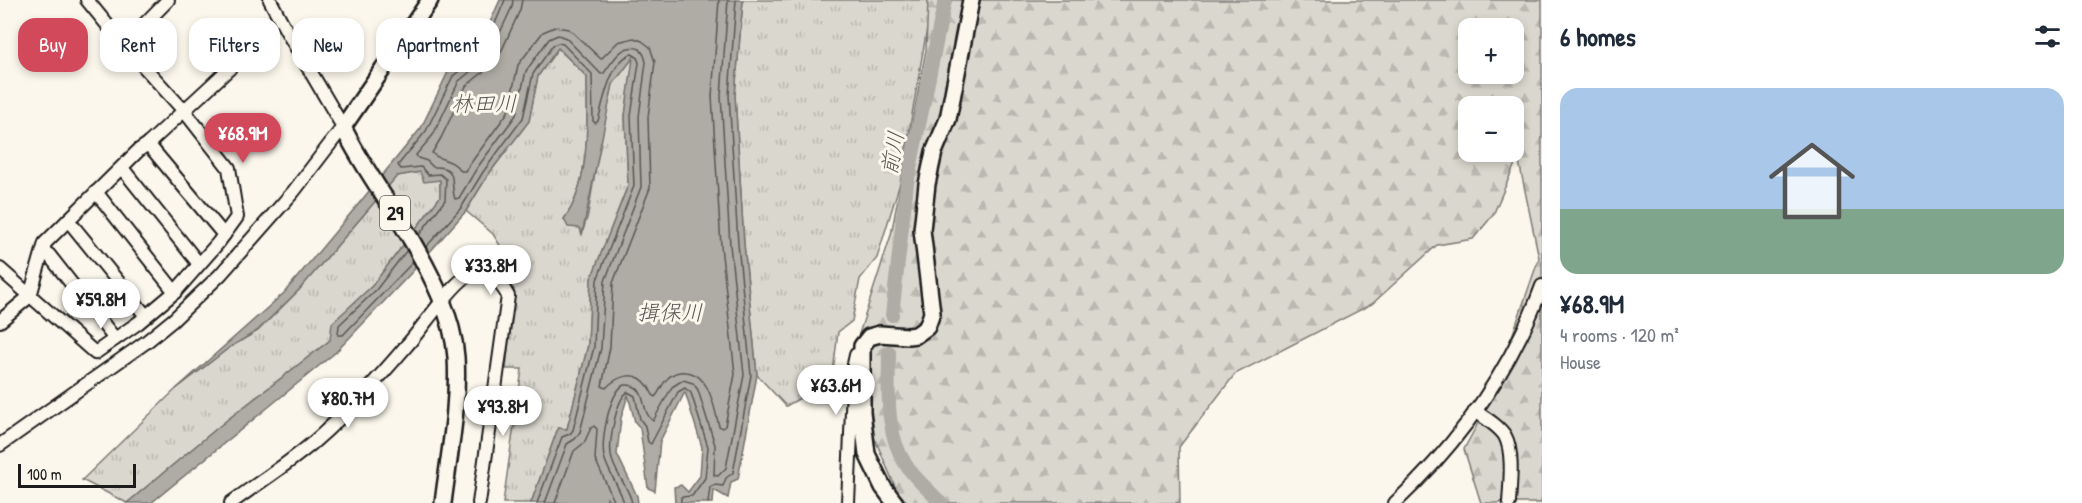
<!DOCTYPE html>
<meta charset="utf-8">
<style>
body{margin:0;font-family:"Patrick Hand","Klee One",sans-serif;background:#f6f6f7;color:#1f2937;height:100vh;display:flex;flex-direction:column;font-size:22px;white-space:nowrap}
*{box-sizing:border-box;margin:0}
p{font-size:20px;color:#747a83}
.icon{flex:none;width:33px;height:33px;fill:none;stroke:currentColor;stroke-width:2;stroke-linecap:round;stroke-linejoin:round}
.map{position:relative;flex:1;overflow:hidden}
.drawer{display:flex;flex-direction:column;background:#fff;width:540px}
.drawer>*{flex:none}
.hud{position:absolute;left:18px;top:18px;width:570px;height:54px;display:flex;gap:12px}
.tools{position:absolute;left:1458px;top:18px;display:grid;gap:12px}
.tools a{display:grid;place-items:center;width:66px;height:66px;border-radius:12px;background:#fff;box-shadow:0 3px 9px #0003;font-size:30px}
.scale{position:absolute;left:18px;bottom:15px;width:118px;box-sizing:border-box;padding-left:6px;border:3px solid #1c1c1c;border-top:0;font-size:16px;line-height:21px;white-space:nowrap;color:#1c1c1c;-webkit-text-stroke:4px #fbf7ec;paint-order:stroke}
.price{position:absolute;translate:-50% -51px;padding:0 14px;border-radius:21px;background:#fff;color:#222;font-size:20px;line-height:39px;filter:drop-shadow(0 2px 3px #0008)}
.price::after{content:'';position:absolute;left:50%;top:36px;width:18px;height:14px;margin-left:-9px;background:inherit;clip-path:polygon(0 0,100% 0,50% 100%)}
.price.active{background:#d1495b;color:#fff}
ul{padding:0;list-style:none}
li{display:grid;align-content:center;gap:12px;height:318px;padding:0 18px}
li span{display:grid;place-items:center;height:186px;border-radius:18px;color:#555}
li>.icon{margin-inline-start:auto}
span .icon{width:108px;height:108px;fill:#fffc;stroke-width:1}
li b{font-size:26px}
h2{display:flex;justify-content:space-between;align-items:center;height:72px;padding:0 18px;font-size:26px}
.tag{padding:0 21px;border-radius:18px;background:#fff;box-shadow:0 3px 9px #0003;font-size:21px;line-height:54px}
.tag.active{background:#d1495b;color:#fff}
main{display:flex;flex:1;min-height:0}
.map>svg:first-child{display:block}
.grass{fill:url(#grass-tufts);stroke:#7b7a75;stroke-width:1.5}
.forest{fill:url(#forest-firs);stroke:#7b7a75;stroke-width:1.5;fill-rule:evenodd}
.water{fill:#afaca5;stroke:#74726e;stroke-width:1.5}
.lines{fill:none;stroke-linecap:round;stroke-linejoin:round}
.shore{stroke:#575653;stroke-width:1.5}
.river{stroke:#afaca5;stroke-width:14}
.minor-casing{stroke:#1c1c1c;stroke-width:16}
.major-casing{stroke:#1c1c1c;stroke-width:20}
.minor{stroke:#fbf7ec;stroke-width:12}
.major{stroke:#fbf7ec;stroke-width:15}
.labels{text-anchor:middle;stroke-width:6;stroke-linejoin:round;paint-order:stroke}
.shield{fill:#fbf7ec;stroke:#5f5e5a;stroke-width:1.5}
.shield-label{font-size:20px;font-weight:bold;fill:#1c1c1c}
.water-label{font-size:22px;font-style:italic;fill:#575653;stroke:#fbf7ec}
</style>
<main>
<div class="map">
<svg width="1542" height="503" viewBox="0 0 1542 503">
<defs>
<pattern id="grass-tufts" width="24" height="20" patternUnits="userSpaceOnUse" patternTransform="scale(1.5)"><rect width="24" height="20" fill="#dad7ce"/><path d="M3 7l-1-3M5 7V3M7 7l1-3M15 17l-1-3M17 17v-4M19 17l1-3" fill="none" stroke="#bab8b0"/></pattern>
<pattern id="forest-firs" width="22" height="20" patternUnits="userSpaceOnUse" patternTransform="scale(1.5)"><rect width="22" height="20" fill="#dad7ce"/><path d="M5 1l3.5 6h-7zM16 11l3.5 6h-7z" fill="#bab8b0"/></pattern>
</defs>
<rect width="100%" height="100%" fill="#fbf7ec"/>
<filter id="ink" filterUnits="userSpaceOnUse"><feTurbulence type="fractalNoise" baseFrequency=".0167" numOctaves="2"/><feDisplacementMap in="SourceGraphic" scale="12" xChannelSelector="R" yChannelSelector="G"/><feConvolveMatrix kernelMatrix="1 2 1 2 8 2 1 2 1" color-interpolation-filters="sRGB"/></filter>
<g filter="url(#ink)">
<!-- grass -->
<g class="grass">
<polygon points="743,0 932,0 900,183 877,258 860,279 852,321 838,332 832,380 786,406 757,375 744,244 735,95"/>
<path d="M558,48L587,77C587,120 591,183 564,219L580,227L582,234L588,214L600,143L613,84L634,56L625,116L628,185L591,279L588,345L567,429L558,428L531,503H503L522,369H506L514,289L504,281L509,260L493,234L466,211L488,175L529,121L538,76Z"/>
<polygon points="420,172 440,180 440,197 372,286 333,323 331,340 227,420 127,503 82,480 176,389 230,347 258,331 299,290 397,176"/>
</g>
<!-- forest -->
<path class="forest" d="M928,0H1542V503H1481L1464,449L1489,403L1539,258L1518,157L1493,215L1473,239L1437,245L1372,304L1235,374L1179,447L1180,503H908L897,491L872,432L870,389L858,337L891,235L926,50ZM1468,28H1514V74H1468ZM1468,106H1514V152H1468Z"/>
<!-- water -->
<path class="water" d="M500,0H743L735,95L744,244L757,375L738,479L731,482L728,498L714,490L713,503H675L674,487L681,485L688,492L700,476L702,447L685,392L660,441L655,491L648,488L640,428L635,422L628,395L621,418L617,454L637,496L638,503H611L607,498L606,503H531L558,428L567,429L588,345L591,279L628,185L625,116L633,58L613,84L582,235L580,228L568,227L564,219C591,183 587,120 587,77L558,48L538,76L529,121L488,175L466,211L412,272L336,352L151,503H127L227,420L330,340L332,323L372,286L440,197V180L424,182L420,172L397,176L299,290L257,331L230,347L176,389L284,293L361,201L421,128L448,72L478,49Z"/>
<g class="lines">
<!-- shore -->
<g class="shore">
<path d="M513,0L512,7L489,56L459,81L433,135L416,155L418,158L427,161L433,167C460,166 449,183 455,199L459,198L477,168L516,115L526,71L549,39L558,35L566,38L601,74L604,73C613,61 622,42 640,49L644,55L646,62L639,117L641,187L605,281L601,348L580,432L575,439L567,444L545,503"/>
<path d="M522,0L520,10L497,61L466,86L441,138L432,153C441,162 450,157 461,171H465L508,112L518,65L543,32L555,27L569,29L601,59L618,42L634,38L642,41L650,47L655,62L648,117L650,188L613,283L610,347L602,386L606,388C617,376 636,369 648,386C651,390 651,394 655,397C660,392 662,383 668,378C673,373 680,371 686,372C710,374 714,408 719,426L722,428L725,426L735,374L721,246L712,96L719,0"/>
<polyline points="419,235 445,200 446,179 440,174 428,175 421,167 401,169 398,165 426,131 453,76 483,52 505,0"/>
<path d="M426,247L461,208L483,172L523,118L533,74L553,45L558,43L563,44L592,74L593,121L595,123L598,121C603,103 610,60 632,54L637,57L639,63L631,116L634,186L597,280L594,347L573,430L570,434L562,437L537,503"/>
<polyline points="407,250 376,290 339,325 338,335 343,335 413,262"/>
<polyline points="555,503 574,451 584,443 591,428 594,426 597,429 595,459 615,503"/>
<path d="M624,503C620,488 610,475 605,460C599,445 609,393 624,385C649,383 639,411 653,421L672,387L683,380L693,383L698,390L715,445L714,475L718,476L726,468L744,375L730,245L721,96L728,0"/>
<path d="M632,503C629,486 613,472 611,455C609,442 616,398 628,392L635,396L640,419L645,426L648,442L651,444L678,392L685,388L691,393L708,447L705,478L692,496L681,497V503"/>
<polyline points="708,503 710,487 715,485 723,486 726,478 733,473 751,375 738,244 729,95 736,0"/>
</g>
<!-- river -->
<g class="river">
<polyline points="892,315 907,183 945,0"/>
<path d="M889,352C889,390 884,431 906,465C915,479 930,491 941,503"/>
</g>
<defs>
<g id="minor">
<polyline points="124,45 168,0"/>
<polyline points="148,144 224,235"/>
<polyline points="122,168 199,264"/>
<polyline points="96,192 175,292"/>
<polyline points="68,220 146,316"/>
<polyline points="43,251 49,255 115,339"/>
<polyline points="0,269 95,353 138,323 175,292 218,243 237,217 229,168 186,113 118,38 87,0"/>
<polyline points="0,321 30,296 45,243 139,150 148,144 230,68"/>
<path d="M1475,411C1485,418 1499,426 1505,436C1514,452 1510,485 1509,503"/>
<polyline points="0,445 146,342 173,320 220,275 294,191 343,127 286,30 270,0"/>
<path d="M231,503C259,482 290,463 316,440C349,411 380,377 408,344C421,330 456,277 472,274C490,271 500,281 508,296L479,503"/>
<polyline points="848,503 854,364 856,355 861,355"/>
<path d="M1395,503C1446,455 1491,397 1522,333C1530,318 1536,302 1542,286"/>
</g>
<g id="major">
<path d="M430,0L343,127C362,167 390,203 412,241C432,276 453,316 456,357C459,406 449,455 443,503"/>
<polyline points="895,503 883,487 867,454 862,412 862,346 869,337 880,334 908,336 916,335 927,327 932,313 922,230 927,184 934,152 948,119 971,0"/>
</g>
</defs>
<!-- minor casing -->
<use href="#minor" class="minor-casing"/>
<!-- major casing -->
<use href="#major" class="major-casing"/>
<!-- minor -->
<use href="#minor" class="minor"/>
<!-- major -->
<use href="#major" class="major"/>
</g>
</g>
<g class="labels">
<!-- shield labels -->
<rect class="shield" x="380" y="196" width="30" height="34" rx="4.5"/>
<g class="shield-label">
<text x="395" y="220">29</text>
</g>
<!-- water labels -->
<g class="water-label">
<text x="484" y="111">林田川</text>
<text transform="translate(892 153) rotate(-79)" y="8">前川</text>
<text x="670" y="320">揖保川</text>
</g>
</g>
</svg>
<div class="tools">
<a>+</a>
<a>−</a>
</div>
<div class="scale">100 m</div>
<b class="price active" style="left:243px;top:164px">¥68.9M</b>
<b class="price" style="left:491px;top:296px">¥33.8M</b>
<b class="price" style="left:101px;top:330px">¥59.8M</b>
<b class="price" style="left:836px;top:416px">¥63.6M</b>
<b class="price" style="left:348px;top:429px">¥80.7M</b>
<b class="price" style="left:503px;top:437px">¥93.8M</b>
<div class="hud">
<a class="tag active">Buy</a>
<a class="tag">Rent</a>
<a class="tag">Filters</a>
<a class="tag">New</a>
<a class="tag">Apartment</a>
</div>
</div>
<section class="drawer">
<h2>6 homes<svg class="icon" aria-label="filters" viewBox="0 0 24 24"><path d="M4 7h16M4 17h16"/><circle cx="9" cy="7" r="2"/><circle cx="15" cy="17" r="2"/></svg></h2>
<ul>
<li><span style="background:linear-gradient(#a9c7e8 65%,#7fa58c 0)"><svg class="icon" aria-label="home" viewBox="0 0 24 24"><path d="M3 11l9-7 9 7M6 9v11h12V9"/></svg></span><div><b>¥68.9M</b><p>4 rooms · 120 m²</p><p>House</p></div></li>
</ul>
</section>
</main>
